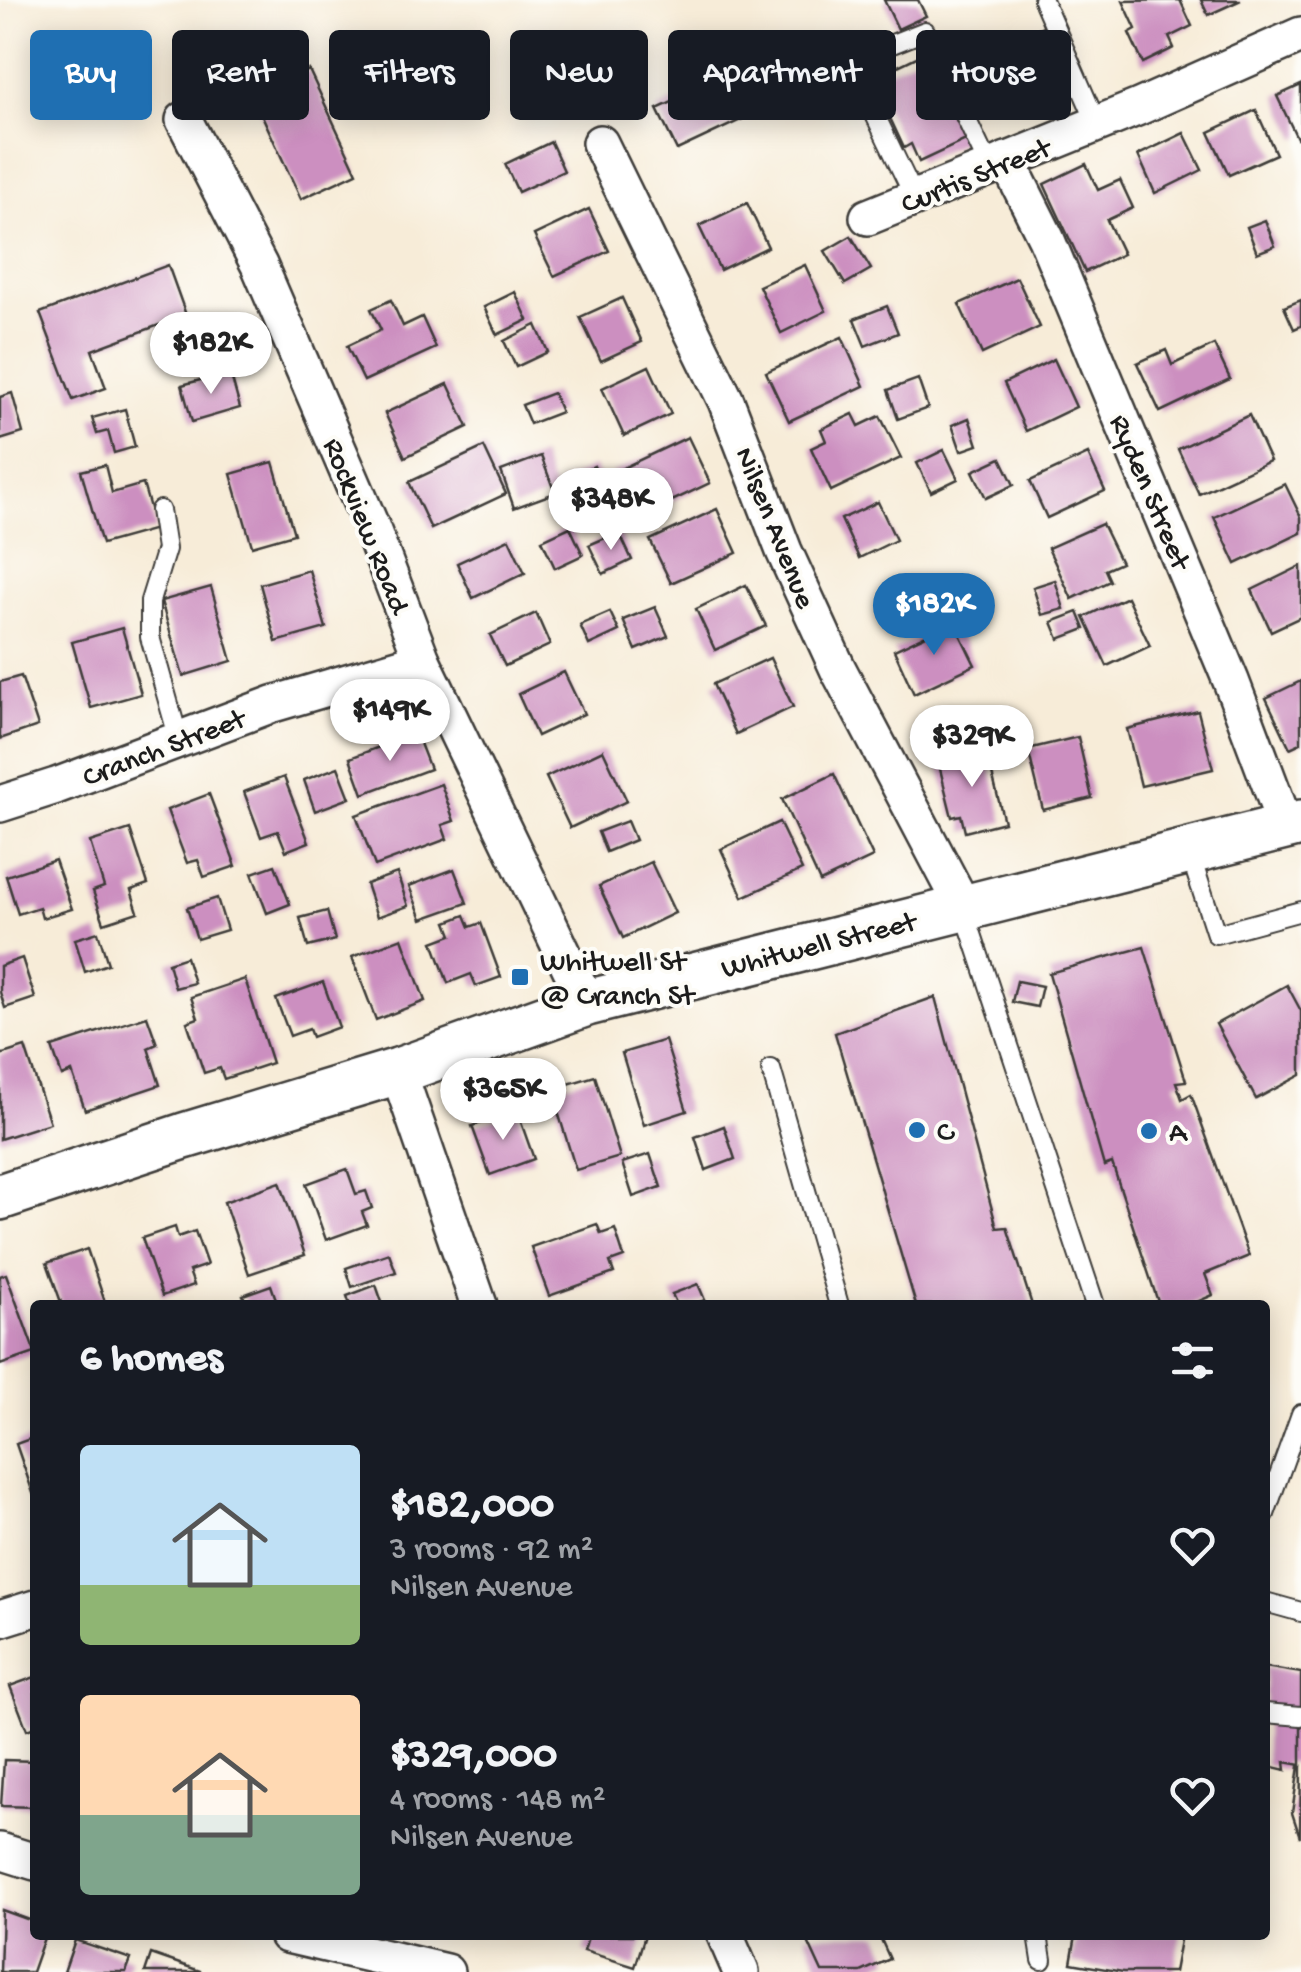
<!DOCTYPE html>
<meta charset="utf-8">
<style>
body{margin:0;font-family:"Gochi Hand",sans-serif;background:#242831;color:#f1f3f6;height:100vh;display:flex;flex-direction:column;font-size:38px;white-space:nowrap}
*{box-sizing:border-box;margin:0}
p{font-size:32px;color:#9ea1a6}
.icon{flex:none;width:55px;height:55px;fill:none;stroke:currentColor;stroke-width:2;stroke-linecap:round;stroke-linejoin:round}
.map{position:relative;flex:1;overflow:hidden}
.sheet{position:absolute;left:30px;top:1300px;width:1240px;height:640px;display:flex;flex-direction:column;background:#171b24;border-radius:10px;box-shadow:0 5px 25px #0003}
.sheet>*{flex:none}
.guide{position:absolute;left:30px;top:30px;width:1242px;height:90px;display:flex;gap:20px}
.price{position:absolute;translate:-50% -85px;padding:0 22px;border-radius:35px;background:#fff;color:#222;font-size:32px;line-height:65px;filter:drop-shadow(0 2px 5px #0008)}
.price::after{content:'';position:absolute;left:50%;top:60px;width:30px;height:22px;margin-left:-15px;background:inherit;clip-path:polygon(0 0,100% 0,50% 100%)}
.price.current{background:#1f6fb2;color:#fff}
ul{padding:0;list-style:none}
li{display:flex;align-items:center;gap:30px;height:250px;padding:0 50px}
li span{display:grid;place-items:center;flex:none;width:280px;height:200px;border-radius:10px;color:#555}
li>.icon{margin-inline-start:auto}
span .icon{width:120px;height:120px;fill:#fffc;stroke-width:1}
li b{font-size:42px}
h2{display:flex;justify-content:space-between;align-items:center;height:120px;padding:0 50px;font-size:42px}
.tag{padding:0 35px;border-radius:10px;background:#171b24;box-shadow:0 5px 25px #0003;font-size:35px;line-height:90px}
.tag.current{background:#1f6fb2;color:#fff}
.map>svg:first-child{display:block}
.building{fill:#cc8fc0}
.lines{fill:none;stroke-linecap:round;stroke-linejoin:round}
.service-casing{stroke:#3d3b38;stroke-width:22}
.minor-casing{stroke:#3d3b38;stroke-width:40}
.tertiary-casing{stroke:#3d3b38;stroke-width:50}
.service{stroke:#fff;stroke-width:18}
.minor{stroke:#fff;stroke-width:35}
.tertiary{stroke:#fff;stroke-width:45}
.poi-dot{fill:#1f6fb2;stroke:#fdfcf7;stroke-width:4}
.labels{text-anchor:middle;stroke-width:8;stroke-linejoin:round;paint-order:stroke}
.street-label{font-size:30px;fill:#1c1c1c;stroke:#fdfcf7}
.poi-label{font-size:30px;fill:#1c1c1c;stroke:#fdfcf7;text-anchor:start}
</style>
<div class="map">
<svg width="1301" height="1972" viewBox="0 0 1301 1972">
<rect width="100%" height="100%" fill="#fdfcf7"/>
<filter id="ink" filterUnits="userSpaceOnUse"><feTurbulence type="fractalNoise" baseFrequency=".01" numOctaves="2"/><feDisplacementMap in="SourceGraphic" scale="20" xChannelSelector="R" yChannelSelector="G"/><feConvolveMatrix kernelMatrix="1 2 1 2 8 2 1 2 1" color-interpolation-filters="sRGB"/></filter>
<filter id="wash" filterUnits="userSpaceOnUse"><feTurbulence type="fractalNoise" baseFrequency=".0048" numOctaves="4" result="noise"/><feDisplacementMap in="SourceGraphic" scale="40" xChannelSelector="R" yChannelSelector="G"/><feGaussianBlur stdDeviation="2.25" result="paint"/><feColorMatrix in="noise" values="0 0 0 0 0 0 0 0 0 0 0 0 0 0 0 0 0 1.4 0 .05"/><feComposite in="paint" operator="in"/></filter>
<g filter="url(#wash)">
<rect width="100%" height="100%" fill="#f7ecd8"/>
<g id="blocks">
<!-- building -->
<g class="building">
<polygon points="884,0 918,0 926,16 898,29"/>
<polygon points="1180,0 1192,26 1169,37 1174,48 1143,63 1129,33 1136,29 1123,1"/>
<polygon points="1201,0 1241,0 1208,15"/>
<polygon points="1043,26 1063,70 998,101 970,42 992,32 999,47"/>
<polygon points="835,52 841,71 790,90 785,77 810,68 808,62"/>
<polygon points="925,53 966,140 919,162 911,144 904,148 877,90 886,86 881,74"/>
<polygon points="309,70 357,173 301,199 253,96"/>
<polygon points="741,70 760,111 677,150 657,109"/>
<polygon points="1301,85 1301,137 1297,138 1277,96"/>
<polygon points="1256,110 1276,154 1229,175 1209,132"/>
<polygon points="1184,133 1202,170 1155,193 1138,155"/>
<polygon points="551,142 564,171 518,192 505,164"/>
<polygon points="1086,164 1098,190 1120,180 1133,208 1107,220 1123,254 1085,272 1044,184"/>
<polygon points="747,203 768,247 720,270 699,226"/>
<polygon points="589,209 609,251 554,276 534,235"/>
<polygon points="1265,220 1275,246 1257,253 1247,227"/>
<polygon points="851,236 871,269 845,284 825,251"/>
<polygon points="168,265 186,315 92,350 106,388 73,400 40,313"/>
<polygon points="805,265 826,311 781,333 759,286"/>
<polygon points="1017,278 1040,327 982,354 959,304"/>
<polygon points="515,292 528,320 497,335 484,307"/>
<polygon points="622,298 642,342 601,361 580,317"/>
<polygon points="391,300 403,326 422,317 436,348 364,381 347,346 381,330 371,309"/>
<polygon points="1301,300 1301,326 1294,329 1284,307"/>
<polygon points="887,306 898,333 865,346 854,319"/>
<polygon points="536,325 548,352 516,367 504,341"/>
<polygon points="842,337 864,386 789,421 766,372"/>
<polygon points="1214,345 1230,379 1160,412 1137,363 1166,350 1172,365"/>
<polygon points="1054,359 1076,407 1026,431 1004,383"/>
<polygon points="649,366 671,414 624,436 602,388"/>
<polygon points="230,372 240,408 192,422 182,385"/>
<polygon points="918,379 928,408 898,419 888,390"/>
<polygon points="448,384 468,427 405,457 385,413"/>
<polygon points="12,393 23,433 0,440 0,397"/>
<polygon points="553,393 561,412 530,424 522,405"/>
<polygon points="125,409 135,447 114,453 108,431 97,434 92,418"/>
<polygon points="853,414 859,426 880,416 901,458 831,491 811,448 826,441 821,429"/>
<polygon points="1249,415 1270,461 1199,494 1178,449"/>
<polygon points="969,418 978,445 961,451 952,425"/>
<polygon points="688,437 710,483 634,519 612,473"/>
<polygon points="484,447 506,494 431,529 409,482"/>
<polygon points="944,450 958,479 931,492 917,463"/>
<polygon points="1088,454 1105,491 1047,518 1030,481"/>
<polygon points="541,456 555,493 514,508 501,471"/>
<polygon points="1001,458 1014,485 986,498 973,471"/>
<polygon points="273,462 294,534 252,546 231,474"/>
<polygon points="105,465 112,493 143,484 156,529 102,544 81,471"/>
<polygon points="594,466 607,496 573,511 560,483"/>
<polygon points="1285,484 1301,517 1301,533 1236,564 1214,517"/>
<polygon points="878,502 896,540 859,558 841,519"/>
<polygon points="717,509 737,553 671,583 650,540"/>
<polygon points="1102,524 1121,563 1105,570 1110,581 1072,599 1048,548"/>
<polygon points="570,527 583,555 555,568 542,540"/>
<polygon points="619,532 632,560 603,574 589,545"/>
<polygon points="509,539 525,573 473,598 457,563"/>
<polygon points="1301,566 1301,617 1271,631 1252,590"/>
<polygon points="309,570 326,628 276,642 260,584"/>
<polygon points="1055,580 1064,609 1042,615 1033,587"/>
<polygon points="746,585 766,626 715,650 696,609"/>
<polygon points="211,587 232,661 183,676 161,601"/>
<polygon points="1127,597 1150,646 1107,666 1084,617"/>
<polygon points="655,607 668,636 636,650 623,620"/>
<polygon points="610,612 619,631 589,645 580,625"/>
<polygon points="1078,612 1085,629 1059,639 1052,622"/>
<polygon points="536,613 550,645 505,666 490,635"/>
<polygon points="954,622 975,665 914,694 894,650"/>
<polygon points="122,628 141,694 91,708 72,642"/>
<polygon points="770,658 793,707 736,734 713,684"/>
<polygon points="564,672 584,714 537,736 518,694"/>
<polygon points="21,676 38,726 0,739 0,682"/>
<polygon points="1301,681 1301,743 1290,748 1266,698"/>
<polygon points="1198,711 1213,769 1141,786 1127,729"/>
<polygon points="416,733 430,769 363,794 350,758"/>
<polygon points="1078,737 1092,798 1043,810 1028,749"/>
<polygon points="986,749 1004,822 965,832 961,815 952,817 938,761"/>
<polygon points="603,750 627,801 570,828 546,777"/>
<polygon points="338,767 350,798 315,811 304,780"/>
<polygon points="834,774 873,857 820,882 782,799"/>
<polygon points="284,777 309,842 286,851 278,831 261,837 244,792"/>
<polygon points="441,784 454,821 442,825 447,839 375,866 356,815"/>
<polygon points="209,794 236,866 204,877 198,860 187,863 167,810"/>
<polygon points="627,821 635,840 606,852 598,832"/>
<polygon points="779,822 802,870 743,897 721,849"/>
<polygon points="130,829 148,884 131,890 138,912 104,923 93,891 104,887 90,842"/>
<polygon points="55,860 72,909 42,918 39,907 18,914 6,876"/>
<polygon points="651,862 675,913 623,938 599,886"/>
<polygon points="275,865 290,904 267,913 252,873"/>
<polygon points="454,869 467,903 422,919 409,886"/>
<polygon points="397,873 408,906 377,917 366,884"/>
<polygon points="217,898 227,930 197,939 187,908"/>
<polygon points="327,911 335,940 308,947 300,918"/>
<polygon points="465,915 470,927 481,923 501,977 476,986 471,974 448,983 433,942 452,935 447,922"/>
<polygon points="98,932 108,964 85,972 75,939"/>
<polygon points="402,938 425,1001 376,1020 352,957"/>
<polygon points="1144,947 1186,1081 1176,1082 1182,1099 1191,1094 1249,1256 1205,1274 1213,1295 1190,1305 1159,1305 1112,1163 1104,1166 1049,973"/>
<polygon points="186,957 194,983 175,988 168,963"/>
<polygon points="22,958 35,998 5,1008 0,992 0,966"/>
<polygon points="245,979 272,1063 224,1079 220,1068 204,1073 187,1022 198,1018 191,997"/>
<polygon points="1017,981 1042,986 1037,1007 1012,1002"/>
<polygon points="323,982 339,1027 312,1037 309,1029 290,1036 276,999"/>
<polygon points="1287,985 1301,1011 1301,1075 1256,1099 1216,1024"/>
<polygon points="935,997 997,1228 1007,1227 1032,1305 916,1305 835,1033"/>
<polygon points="147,1016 157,1044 148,1048 160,1085 85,1110 72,1072 62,1076 52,1047"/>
<polygon points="665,1040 687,1111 644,1125 622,1053"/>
<polygon points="25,1047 50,1123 0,1139 0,1055"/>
<polygon points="595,1076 620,1157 576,1170 551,1089"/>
<polygon points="517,1111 534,1159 490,1175 472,1126"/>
<polygon points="724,1126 735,1159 706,1170 695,1137"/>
<polygon points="650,1154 661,1187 633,1197 622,1163"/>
<polygon points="347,1169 356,1194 366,1191 372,1208 362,1212 367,1225 326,1240 306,1184"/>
<polygon points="280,1182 305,1255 249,1274 224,1202"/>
<polygon points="597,1224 601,1234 615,1229 624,1257 610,1262 614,1273 549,1296 531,1247"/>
<polygon points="175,1227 178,1237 195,1231 207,1265 189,1271 194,1285 162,1296 142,1238"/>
<polygon points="87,1249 106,1305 62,1305 47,1263"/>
<polygon points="389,1253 396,1272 352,1287 346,1268"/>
<polygon points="6,1274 35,1353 0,1365 0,1276"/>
<polygon points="698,1284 705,1300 692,1305 677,1305 672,1294"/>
<polygon points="271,1285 278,1305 247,1305 243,1295"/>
<polygon points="376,1285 383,1305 350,1305 347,1296"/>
<polygon points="35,1437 35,1496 34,1496 16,1444"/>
<polygon points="1265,1667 1301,1673 1301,1765 1285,1762 1286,1770 1265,1765"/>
<polygon points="35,1677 35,1727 27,1730 10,1686"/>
<polygon points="4,1760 35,1761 35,1807 1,1806"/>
<polygon points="1299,1766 1301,1766 1300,1837 1292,1813"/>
<polygon points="2,1910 35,1922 35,1935 45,1935 32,1972 0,1972"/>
<polygon points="589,1935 645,1935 635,1967 584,1951"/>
<polygon points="805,1935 879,1935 890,1959 861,1972 822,1972"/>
<polygon points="1076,1935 1181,1935 1174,1972 1123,1972 1071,1963"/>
<polygon points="75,1940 131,1959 126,1972 64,1972"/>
<polygon points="151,1954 200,1971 200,1972 145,1972"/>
</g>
</g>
</g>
<g filter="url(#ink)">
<use href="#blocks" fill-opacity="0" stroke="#3d3b38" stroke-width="2.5"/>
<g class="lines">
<defs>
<g id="service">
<polyline points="1043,0 1097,124"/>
<polyline points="915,198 849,61 925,31 989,167"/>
<polyline points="160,510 166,549 150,601 150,637 179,740"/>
<polyline points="1189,851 1216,934 1301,911"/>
<polyline points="963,907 1095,1305"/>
<polyline points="771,1069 839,1305"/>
<polyline points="1265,1514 1301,1414"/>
<polyline points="1265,1602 1301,1612"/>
<polyline points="1265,1713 1301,1716"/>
<polyline points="1038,1935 1042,1960"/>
</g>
<g id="minor">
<polyline points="184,120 259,265 371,526 422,660"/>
<polyline points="600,143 726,401 784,551 838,669 963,906"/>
<polyline points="1007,160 1046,238 1231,681 1286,827"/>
<polyline points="868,217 1139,107 1301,35"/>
<polyline points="0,804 56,786 273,704 422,660 587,1003"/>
<polyline points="398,1071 479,1305"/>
<polyline points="0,1619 35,1608"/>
<polyline points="0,1851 35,1862"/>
<polyline points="287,1935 446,1972"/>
<polyline points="725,1935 741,1972"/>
</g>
<polyline id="tertiary" points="0,1197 184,1136 398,1071 587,1003 1301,823"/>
</defs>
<!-- service casing -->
<use href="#service" class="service-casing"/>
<!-- minor casing -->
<use href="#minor" class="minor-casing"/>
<!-- tertiary casing -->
<use href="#tertiary" class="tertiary-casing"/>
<!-- service -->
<use href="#service" class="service"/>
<!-- minor -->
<use href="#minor" class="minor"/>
<!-- tertiary -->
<use href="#tertiary" class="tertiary"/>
</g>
</g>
<!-- markers -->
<g class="poi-dot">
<rect x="510" y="967" width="20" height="20" rx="5"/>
<circle cx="917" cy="1130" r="10"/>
<circle cx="1149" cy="1131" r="10"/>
</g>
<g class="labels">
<!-- street labels -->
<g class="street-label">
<text transform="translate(975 174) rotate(-22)" y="10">Curtis Street</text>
<text transform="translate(1152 491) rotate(67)" y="10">Ryden Street</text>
<text transform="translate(368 525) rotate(68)" y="10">Rockview Road</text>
<text transform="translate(777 527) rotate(68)" y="10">Nilsen Avenue</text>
<text transform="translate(163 746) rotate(-21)" y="10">Cranch Street</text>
<text transform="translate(818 943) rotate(-14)" y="10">Whitwell Street</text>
</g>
<!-- poi labels -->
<g class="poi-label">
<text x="540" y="970">Whitwell St<tspan x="540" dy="34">@ Cranch St</tspan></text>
<text x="937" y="1140">C</text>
<text x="1169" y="1141">A</text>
</g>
</g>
</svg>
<b class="price" style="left:211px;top:397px">$182K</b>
<b class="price" style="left:611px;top:553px">$348K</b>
<b class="price current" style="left:934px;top:658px">$182K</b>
<b class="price" style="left:390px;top:764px">$149K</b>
<b class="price" style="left:972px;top:790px">$329K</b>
<b class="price" style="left:503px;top:1143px">$365K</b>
<div class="guide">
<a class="tag current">Buy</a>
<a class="tag">Rent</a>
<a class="tag">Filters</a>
<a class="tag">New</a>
<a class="tag">Apartment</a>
<a class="tag">House</a>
</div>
<section class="sheet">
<h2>6 homes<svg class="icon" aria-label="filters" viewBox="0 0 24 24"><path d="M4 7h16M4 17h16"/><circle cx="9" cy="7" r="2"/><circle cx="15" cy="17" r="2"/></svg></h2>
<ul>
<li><span style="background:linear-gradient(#bfe0f5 70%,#8fb573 0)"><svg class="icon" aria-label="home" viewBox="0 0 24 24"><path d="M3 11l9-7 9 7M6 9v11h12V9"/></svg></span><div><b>$182,000</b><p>3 rooms · 92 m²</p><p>Nilsen Avenue</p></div><svg class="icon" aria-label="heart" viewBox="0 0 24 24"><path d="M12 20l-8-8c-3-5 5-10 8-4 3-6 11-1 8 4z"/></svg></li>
<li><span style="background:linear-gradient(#ffd9b3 60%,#7fa58c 0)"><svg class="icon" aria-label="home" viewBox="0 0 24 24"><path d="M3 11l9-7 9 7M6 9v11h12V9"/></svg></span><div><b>$329,000</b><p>4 rooms · 148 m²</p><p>Nilsen Avenue</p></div><svg class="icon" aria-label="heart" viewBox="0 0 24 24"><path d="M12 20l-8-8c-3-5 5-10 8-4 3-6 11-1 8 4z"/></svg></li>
</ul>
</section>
</div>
